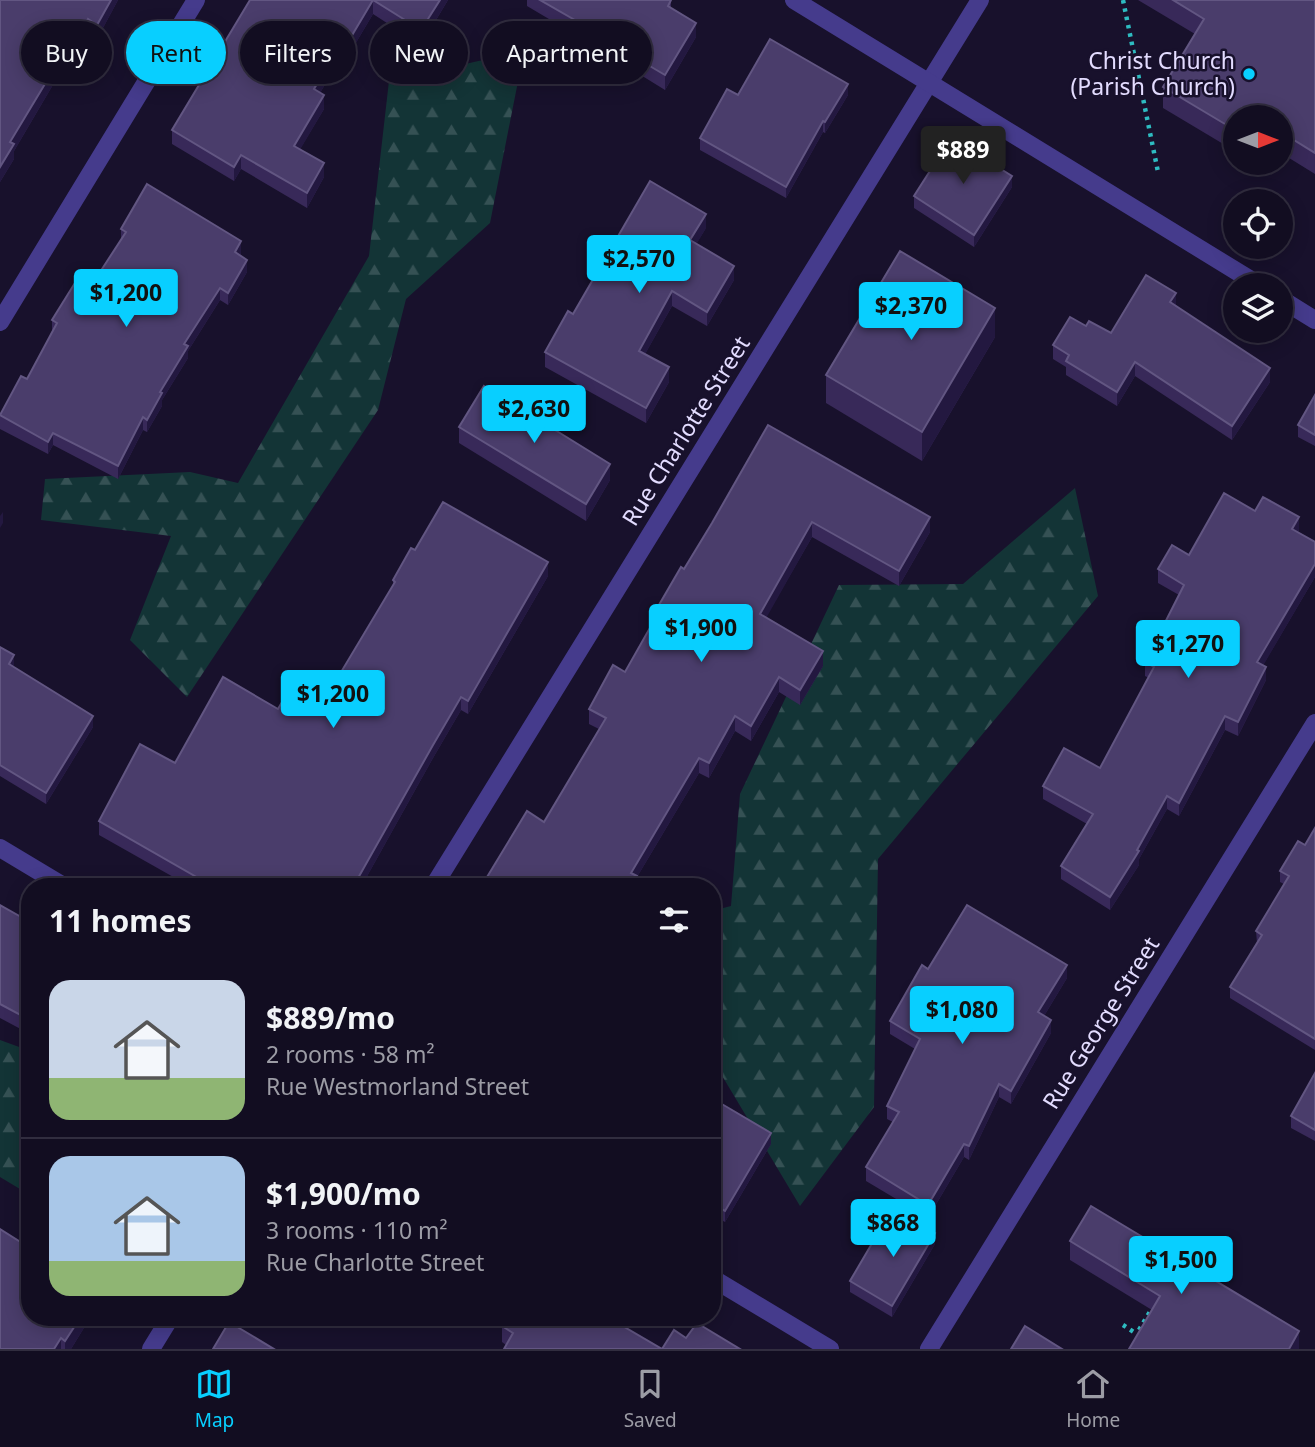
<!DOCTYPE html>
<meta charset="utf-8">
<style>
body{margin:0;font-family:"Noto Sans",sans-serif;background:#1b162a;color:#f1f3f6;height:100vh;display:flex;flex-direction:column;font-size:26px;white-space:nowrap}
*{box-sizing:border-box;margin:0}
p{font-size:23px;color:#9c9ca5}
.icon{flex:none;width:38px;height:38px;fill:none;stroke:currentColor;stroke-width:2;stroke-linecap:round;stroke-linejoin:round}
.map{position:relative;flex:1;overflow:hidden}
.sheet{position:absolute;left:21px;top:878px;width:700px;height:448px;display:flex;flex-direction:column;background:#120d21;border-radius:28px;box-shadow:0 4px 18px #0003,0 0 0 2px #312d3f}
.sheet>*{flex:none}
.guide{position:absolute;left:21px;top:21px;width:700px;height:63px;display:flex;gap:14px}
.needle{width:46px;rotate:90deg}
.controls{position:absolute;left:1223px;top:105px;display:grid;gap:14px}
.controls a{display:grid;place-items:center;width:70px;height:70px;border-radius:50%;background:#120d21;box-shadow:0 4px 18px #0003,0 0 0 2px #312d3f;font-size:35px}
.price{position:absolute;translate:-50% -60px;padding:0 16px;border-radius:7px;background:#08cfff;color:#111;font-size:23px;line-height:46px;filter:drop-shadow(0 2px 4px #0008)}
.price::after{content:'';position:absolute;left:50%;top:42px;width:21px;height:16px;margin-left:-10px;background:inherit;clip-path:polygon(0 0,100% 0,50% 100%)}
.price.active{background:#222;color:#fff}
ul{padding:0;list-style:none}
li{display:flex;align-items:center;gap:21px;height:175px;padding:0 28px}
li+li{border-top:2px solid #312d3f}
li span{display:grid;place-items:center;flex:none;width:196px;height:140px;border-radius:21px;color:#555}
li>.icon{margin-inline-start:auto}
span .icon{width:84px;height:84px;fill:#fffc;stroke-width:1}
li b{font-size:30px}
h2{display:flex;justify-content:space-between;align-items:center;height:84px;padding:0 28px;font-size:30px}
.pill{padding:0 24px;border-radius:32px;background:#120d21;box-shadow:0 4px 18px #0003,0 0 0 2px #312d3f;font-size:24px;line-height:63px}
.pill.active{background:#08cfff;color:#111}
.tabs{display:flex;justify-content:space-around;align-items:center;height:98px;border-top:2px solid #312d3f;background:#120d21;font-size:19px;color:#9c9ca5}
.tabs a{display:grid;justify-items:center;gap:4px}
.tabs .active{color:#08cfff}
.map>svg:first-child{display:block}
.forest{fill:url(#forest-firs)}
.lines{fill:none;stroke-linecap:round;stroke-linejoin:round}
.path{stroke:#2ebcc1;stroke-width:4.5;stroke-dasharray:3.5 5;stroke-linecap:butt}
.minor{stroke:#453b8c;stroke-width:18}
.tertiary{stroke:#453b8c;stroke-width:18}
.wall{fill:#382959}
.shaded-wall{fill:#231840}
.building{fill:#4a3d6b;stroke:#625682;stroke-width:2}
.poi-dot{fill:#08cfff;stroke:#18112c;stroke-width:2.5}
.labels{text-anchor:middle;stroke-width:5;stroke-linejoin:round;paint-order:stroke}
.poi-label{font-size:23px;fill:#e3dcff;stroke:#18112c;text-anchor:end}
.street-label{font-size:23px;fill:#e3dcff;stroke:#18112c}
</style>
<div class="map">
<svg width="1315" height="1349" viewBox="0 0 1315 1349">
<defs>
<pattern id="forest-firs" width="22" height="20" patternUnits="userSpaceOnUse" patternTransform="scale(1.75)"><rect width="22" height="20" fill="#133436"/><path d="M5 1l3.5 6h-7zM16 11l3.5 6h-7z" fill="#355154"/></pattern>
</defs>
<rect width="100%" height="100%" fill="#18112c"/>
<!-- forest -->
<g class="forest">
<polygon points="524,51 490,223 406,299 378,410 187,697 130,640 171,536 41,520 45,479 190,472 238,483 369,256 389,81"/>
<polygon points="1075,488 1098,596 878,859 874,1107 800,1206 712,1059 712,911 731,906 740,794 839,585 963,584"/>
<polygon points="0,1040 30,1051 30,1195 0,1177"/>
</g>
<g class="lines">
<!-- path -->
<g class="path">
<polyline points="1123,0 1158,172"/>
<polyline points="1123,1325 1140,1336"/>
<polyline points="1139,1330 1154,1305"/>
</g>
<!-- minor -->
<g class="minor">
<polyline points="0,322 196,0"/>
<polyline points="433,887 980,0"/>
<polyline points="151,1349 170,1318"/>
<polyline points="929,1349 1315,723"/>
</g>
<!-- tertiary -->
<g class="tertiary">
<polyline points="794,0 1259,285"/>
<polyline points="1281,299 1315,320"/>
<polyline points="0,848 65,887"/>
<polyline points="712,1278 830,1349"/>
</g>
</g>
<!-- wall -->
<g class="wall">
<polygon points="0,0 118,0 97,39 88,34 59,86 54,83 14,151 14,159 0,182"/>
<polygon points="250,0 448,0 421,45 373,14 351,51 346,49 320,93 324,109 300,149 324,177 307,208 241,169 234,181 172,144 172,130"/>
<polygon points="527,0 671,0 671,8 696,37 665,90 631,69 626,78 581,51 581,38 527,6"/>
<polygon points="1138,0 1315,0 1315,174 1281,153 1281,117 1236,117 1236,140 1230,148 1163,108 1163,87 1195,34"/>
<polygon points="738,95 848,95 825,133 823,132 786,198 700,150 700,138"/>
<polygon points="1012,187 974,247 914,208 914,196"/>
<polygon points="706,228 696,244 734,280 707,326 672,306 645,354 669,382 646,423 545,367 545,352 573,314"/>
<polygon points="121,229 241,253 240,255 247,272 228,305 220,300 188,351 188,358 162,400 162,406 147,432 143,430 118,479 53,445 48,454 0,429 0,415 27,379 52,333 52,320 91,286 121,240"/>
<polygon points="1176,306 1270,382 1232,440 1135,376 1117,406 1066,375 1066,367 1053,359 1053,345 1086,326 1111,333"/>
<polygon points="995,337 922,461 826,403 826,375"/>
<polygon points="1315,395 1315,446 1298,437 1298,425"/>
<polygon points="768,425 930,532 899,586 812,537 766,617 823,666 800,705 779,692 751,741 735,731 709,778 699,773 637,877 637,887 481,887 544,822 599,729 589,724 589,709 625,672 652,624 652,617 684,569 712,523"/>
<polygon points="459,427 610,480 586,521 459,443"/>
<polygon points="1255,511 1299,530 1298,532 1315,542 1315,577 1263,665 1266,680 1238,736 1225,730 1179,816 1167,809 1139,859 1139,865 1110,910 1061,879 1061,866 1087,824 1043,799 1043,786 1100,768 1149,678 1145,676 1145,662 1179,595 1158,583 1158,569 1189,555"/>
<polygon points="415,550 548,576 468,714 461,710 433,758 361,887 191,887 99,835 99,821 175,763 278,709 328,694 393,585 393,580"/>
<polygon points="0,647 14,667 93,727 46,804 0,776"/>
<polygon points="1315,828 1315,1050 1230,998 1230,987 1257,943 1256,931 1284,884 1280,882 1280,871 1305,845"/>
<polygon points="0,905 30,922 30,1034 0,1018"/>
<polygon points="928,969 1067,978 1044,1016 1051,1033 1011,1104 999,1097 969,1160 964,1157 928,1218 866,1181 866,1167 893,1122 887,1119 887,1106 915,1049 890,1034 890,1021"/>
<polygon points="1315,1073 1315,1141 1291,1128 1291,1116"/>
<polygon points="712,1101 771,1144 725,1222 712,1215"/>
<polygon points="1070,1241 1299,1349 1152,1310 1070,1260"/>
<polygon points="879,1244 935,1244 892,1317 850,1292 850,1281"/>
<polygon points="90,1318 71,1349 0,1349"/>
<polygon points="609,1318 506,1345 502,1342 502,1326"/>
</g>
<!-- shaded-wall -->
<g class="shaded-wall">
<polygon points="111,0 118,0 97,39 97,25"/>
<polygon points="373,0 373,14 351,51 351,37"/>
<polygon points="440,0 448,0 421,45 421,30"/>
<polygon points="88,19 88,34 59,86 59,71"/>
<polygon points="696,23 696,37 665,90 665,75"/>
<polygon points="346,35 346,49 314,103 314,89"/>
<polygon points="631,55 631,69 626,78 626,63"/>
<polygon points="54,69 54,83 14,151 14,159 0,182 0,167 10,142"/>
<polygon points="848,84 848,95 825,133 825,122"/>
<polygon points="324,95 324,109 294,160 294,146"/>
<polygon points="1242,108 1242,117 1236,117"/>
<polygon points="1236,119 1236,140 1230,148 1230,127"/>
<polygon points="823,121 823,132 786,198 786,187"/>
<polygon points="241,155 241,169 234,181 234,167"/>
<polygon points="324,163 324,177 307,208 307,193"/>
<polygon points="1012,176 1012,187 974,247 974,235"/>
<polygon points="706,214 706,228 690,255 690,240"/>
<polygon points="241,241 241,253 235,264 235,252"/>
<polygon points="247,260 247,272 228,305 228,293"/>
<polygon points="734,266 734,280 707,326 707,312"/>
<polygon points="220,288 220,300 188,351 188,358 162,400 162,406 147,432 147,420 160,392 184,344"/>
<polygon points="672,291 672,306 639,365 639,351"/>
<polygon points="1176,293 1176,307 1170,302"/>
<polygon points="995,308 995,337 922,461 922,432"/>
<polygon points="1135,362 1135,376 1117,406 1117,392"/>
<polygon points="669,367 669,382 646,423 646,408"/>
<polygon points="1270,368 1270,382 1232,440 1232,426"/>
<polygon points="143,417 143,430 118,479 118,466"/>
<polygon points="53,433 53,445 48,454 48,442"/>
<polygon points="610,464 610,480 586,521 586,504"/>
<polygon points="3,512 3,523 0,528 0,516"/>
<polygon points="930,517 930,532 899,586 899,571"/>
<polygon points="1299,517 1299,530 1292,542 1292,529"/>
<polygon points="812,522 812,537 760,629 760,614"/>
<polygon points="548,562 548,576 468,714 468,701"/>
<polygon points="1315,564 1315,577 1257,676 1257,662"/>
<polygon points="823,651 823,666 800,705 800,690"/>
<polygon points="14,655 14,666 9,664"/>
<polygon points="1266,667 1266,680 1238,736 1238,722"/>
<polygon points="779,677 779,692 751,741 751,726"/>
<polygon points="461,697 461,710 433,758 361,887 353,887 433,745"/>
<polygon points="93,716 93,727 46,804 46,793"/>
<polygon points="735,716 735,731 709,778 709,763"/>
<polygon points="1225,716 1225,730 1179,816 1179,803"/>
<polygon points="699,758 699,773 637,877 637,887 631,887 631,873"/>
<polygon points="1167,796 1167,809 1139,859 1139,865 1110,910 1110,897"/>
<polygon points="1067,965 1067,978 1038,1026 1038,1012"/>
<polygon points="1051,1020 1051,1033 1011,1104 1011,1091"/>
<polygon points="999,1084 999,1097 969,1160 969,1146"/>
<polygon points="771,1133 771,1144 725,1222 725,1211"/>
<polygon points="964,1144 964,1157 928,1218 928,1205"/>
<polygon points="935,1233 935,1244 892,1317 892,1306"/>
<polygon points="80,1318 90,1318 71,1349 65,1349 65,1341"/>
<polygon points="1299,1331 1299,1349 1289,1349"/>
<polygon points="61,1338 61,1349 54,1349"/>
</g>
<!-- building -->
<g class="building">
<polygon points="0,0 111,0 97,25 88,19 59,71 54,69 10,142 14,144 0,167"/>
<polygon points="250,0 440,0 421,30 373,0 351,37 346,35 314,89 324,95 294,146 324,163 307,193 241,155 234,167 172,130"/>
<polygon points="540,0 671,0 668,6 696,23 665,75 631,55 626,63 581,37 587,27"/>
<polygon points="1173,0 1315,0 1315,153 1281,132 1281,117 1256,117 1242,108 1230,127 1163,87 1204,19"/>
<polygon points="770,39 848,84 825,122 823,121 786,187 700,138 727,89 738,95"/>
<polygon points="951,138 1012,176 974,235 914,196"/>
<polygon points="650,181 706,214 690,240 734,266 707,312 672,291 639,351 669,367 646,408 545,352 568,311 573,314"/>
<polygon points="147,184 241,241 235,252 247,260 228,293 220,288 184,344 188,346 160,392 162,393 147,420 143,417 118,466 53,433 48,442 0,415 21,376 27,379 57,323 52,320 78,278 91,286 126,232 121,229"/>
<polygon points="900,251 995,308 922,432 826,375"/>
<polygon points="1146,275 1176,293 1170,302 1270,368 1232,426 1135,362 1117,392 1066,361 1069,355 1053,345 1070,317 1086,326 1089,321 1111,333"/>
<polygon points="484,386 610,464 586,504 459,427"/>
<polygon points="1315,395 1315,435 1298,425"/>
<polygon points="768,425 930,517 899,571 812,522 760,614 823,651 800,690 779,677 751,726 735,716 709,763 699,758 631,873 637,876 631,887 561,887 549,881 545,887 481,887 527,811 544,822 606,718 589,709 613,665 625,672 655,619 652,617 681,567 684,569 712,523"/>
<polygon points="1224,493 1255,511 1263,497 1299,517 1292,529 1315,542 1315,564 1257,662 1266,667 1238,722 1225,716 1179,803 1167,796 1137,850 1139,851 1110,897 1061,866 1093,814 1043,786 1064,748 1100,768 1154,667 1145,662 1184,585 1158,569 1172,545 1189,555"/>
<polygon points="443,502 548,562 468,701 461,697 433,745 353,887 214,887 99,821 140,744 175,763 223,677 278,709 297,676 328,694 395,582 393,580 411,548 415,550"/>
<polygon points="0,647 14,655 9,664 93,716 46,793 0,765"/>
<polygon points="1315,828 1315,1039 1230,987 1262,935 1256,931 1289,876 1280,871 1298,841 1305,845"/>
<polygon points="0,905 30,922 30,1020 0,1004"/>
<polygon points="967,905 1067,965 1038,1012 1051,1020 1011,1091 999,1084 969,1146 964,1144 928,1205 866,1167 899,1112 887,1106 920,1039 890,1021 922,965 928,969"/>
<polygon points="1315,1073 1315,1130 1291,1116"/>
<polygon points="715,1100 771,1133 725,1211 712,1204 712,1101 714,1102"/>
<polygon points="1091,1206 1299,1331 1289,1349 1129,1349 1160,1296 1070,1241"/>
<polygon points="898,1211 935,1233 892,1306 850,1281 874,1240 879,1244"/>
<polygon points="0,1229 30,1248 30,1318 80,1318 65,1341 61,1338 54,1349 0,1349"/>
<polygon points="507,1318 609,1318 662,1349 504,1349 513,1333 502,1326"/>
<polygon points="229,1322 274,1349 213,1349"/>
<polygon points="697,1323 740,1349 662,1349 674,1330 686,1338"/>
<polygon points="1025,1326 1062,1349 1011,1349"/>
</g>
<!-- markers -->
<circle class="poi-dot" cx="1249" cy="74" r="7"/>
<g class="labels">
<!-- poi labels -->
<g class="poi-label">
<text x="1235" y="69">Christ Church<tspan x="1235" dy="26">(Parish Church)</tspan></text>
</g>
<!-- street labels -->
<g class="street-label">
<text transform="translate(686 431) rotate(-58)" y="8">Rue Charlotte Street</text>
<text transform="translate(1101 1023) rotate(-58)" y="8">Rue George Street</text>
</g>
</g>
</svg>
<div class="controls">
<a><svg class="needle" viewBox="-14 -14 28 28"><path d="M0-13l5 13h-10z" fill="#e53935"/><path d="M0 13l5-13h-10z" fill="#9c9ca5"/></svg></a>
<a><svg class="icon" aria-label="locate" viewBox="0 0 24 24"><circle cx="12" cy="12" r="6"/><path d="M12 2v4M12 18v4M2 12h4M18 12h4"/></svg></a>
<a><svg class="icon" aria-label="layers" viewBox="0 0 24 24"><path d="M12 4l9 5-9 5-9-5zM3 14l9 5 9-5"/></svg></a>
</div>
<b class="price active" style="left:963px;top:186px">$889</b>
<b class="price" style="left:639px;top:295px">$2,570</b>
<b class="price" style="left:126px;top:329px">$1,200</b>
<b class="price" style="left:911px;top:342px">$2,370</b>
<b class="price" style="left:534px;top:445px">$2,630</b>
<b class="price" style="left:701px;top:664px">$1,900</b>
<b class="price" style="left:1188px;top:680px">$1,270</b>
<b class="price" style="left:333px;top:730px">$1,200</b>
<b class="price" style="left:962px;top:1046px">$1,080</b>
<b class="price" style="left:893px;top:1259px">$868</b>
<b class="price" style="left:1181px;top:1296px">$1,500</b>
<div class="guide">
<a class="pill">Buy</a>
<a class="pill active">Rent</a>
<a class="pill">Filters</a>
<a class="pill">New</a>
<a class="pill">Apartment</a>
</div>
<section class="sheet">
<h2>11 homes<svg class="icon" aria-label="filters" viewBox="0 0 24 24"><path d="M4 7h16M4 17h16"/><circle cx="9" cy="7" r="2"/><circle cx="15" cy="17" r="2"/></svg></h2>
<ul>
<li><span style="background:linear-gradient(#c9d6e8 70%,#8fb573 0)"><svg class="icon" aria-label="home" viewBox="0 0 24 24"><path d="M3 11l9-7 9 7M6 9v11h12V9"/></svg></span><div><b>$889/mo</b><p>2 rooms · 58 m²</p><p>Rue Westmorland Street</p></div></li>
<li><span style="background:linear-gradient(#a9c7e8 75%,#8fb573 0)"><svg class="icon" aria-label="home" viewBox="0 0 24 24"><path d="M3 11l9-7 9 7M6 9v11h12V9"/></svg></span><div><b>$1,900/mo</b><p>3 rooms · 110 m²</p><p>Rue Charlotte Street</p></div></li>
</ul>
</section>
</div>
<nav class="tabs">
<a class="active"><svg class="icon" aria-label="map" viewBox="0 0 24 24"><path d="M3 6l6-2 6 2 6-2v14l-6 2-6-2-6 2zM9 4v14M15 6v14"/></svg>Map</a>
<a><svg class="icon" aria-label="saved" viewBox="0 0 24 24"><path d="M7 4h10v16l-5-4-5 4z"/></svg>Saved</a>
<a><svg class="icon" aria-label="home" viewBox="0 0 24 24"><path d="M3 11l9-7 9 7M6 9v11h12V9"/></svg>Home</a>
</nav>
